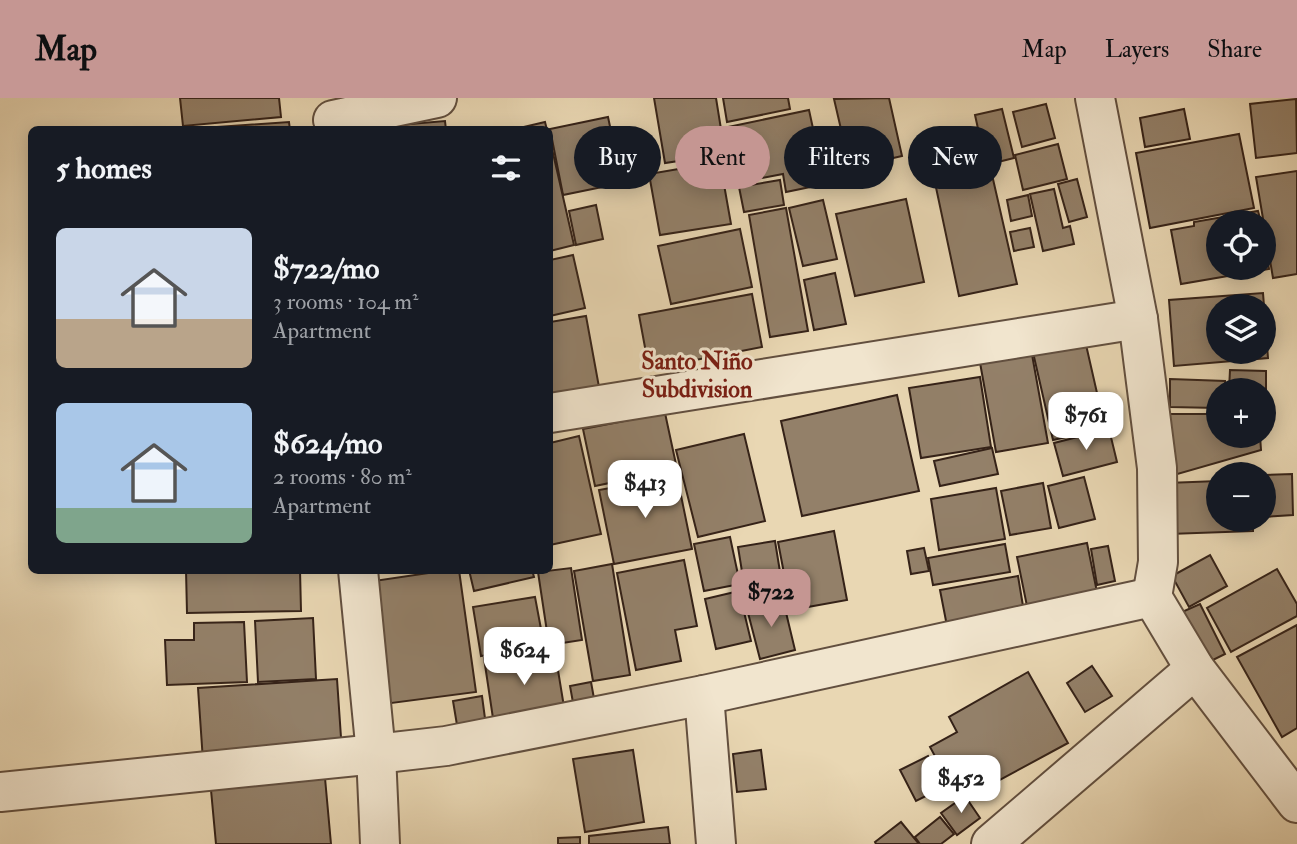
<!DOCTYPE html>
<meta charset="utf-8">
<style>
body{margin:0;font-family:"IM FELL Double Pica",serif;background:#242831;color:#f1f3f6;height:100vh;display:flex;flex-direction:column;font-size:26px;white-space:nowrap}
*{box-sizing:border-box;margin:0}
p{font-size:23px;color:#9ea1a6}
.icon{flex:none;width:38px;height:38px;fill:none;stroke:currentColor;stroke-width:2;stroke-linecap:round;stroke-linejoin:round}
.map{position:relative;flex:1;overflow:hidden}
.drawer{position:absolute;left:28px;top:28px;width:525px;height:448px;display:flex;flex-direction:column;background:#171b24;border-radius:10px;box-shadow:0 4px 18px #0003}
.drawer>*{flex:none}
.guide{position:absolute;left:574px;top:28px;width:618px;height:63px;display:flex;gap:14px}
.fabs{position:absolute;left:1206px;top:112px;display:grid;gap:14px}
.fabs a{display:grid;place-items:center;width:70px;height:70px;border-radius:50%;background:#171b24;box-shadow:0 4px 18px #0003;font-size:35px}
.price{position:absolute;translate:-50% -60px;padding:0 16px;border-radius:14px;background:#fff;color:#222;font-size:23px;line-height:46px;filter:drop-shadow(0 2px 4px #0008)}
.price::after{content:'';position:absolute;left:50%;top:42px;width:21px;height:16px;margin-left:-10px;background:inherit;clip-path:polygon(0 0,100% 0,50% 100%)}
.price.on{background:#c59692;color:#111}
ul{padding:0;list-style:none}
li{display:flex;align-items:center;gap:21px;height:175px;padding:0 28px}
li span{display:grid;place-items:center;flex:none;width:196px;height:140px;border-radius:10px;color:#555}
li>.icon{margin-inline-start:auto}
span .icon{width:84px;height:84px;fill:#fffc;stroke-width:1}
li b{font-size:30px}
h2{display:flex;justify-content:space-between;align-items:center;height:84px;padding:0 28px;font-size:30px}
.chip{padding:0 24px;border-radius:32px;background:#171b24;box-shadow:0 4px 18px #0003;font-size:24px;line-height:63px}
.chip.on{background:#c59692;color:#111}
header{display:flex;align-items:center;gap:42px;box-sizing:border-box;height:98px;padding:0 35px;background:#c59692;color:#111}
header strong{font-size:33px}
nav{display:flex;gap:38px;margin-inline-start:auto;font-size:24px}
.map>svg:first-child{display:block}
.building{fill:#938069;stroke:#352218;stroke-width:2;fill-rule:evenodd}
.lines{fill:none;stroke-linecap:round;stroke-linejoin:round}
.street-casing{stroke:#624f3f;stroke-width:42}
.street{stroke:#f1e5ce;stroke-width:38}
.labels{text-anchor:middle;stroke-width:6;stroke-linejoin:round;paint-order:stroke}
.neighbourhood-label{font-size:24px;font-weight:bold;fill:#7a1f14;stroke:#f1e5ce}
</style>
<header>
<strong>Map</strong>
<nav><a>Map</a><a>Layers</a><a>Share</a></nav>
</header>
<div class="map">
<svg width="1297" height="746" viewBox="0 0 1297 746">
<rect width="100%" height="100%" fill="#e9d7b3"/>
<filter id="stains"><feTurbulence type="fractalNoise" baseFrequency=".00286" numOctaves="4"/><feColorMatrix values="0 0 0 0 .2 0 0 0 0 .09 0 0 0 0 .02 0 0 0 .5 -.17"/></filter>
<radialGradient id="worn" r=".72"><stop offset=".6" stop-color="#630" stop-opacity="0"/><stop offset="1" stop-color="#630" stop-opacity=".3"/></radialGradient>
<!-- building -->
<g class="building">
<polygon points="180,0 279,0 281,19 183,28"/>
<polygon points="654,0 716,0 725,56 665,65"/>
<polygon points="723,0 788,0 790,11 727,24"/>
<polygon points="889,0 902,58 850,70 834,1"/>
<polygon points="1296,1 1297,55 1256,60 1250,6"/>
<polygon points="1046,6 1055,40 1022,49 1013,14"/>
<polygon points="1002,11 1014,60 986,67 975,17"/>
<polygon points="1184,11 1190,41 1145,49 1140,20"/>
<polygon points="809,12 825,86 786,94 783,76 740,84 728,29"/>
<polygon points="608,19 622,85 563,97 550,31"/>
<polygon points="445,23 446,32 364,32 364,30"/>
<polygon points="289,24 290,32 174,32"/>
<polygon points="545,24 547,32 511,32"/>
<polygon points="1239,36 1254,110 1150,130 1136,55"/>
<polygon points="550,42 574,147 550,153"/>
<polygon points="1058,46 1067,81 1023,92 1015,57"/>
<polygon points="720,64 731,126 660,137 649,76"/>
<polygon points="990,68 1017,186 959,198 934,80"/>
<polygon points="1297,73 1297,176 1273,180 1256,79"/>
<polygon points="1077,81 1087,119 1069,124 1058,86"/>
<polygon points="780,82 784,107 744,114 739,89"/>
<polygon points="1054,91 1063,130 1070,128 1074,146 1043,153 1030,96"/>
<polygon points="1028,97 1032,118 1011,123 1007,102"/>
<polygon points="906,101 924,184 855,198 836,116"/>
<polygon points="823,102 837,161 803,168 789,110"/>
<polygon points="596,107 603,141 576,147 569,113"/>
<polygon points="786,110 808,233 770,239 749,117"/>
<polygon points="1258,113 1261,124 1218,124 1218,170 1264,170 1264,140 1269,171 1181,186 1171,132 1194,128 1194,124"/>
<polygon points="1030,130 1034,149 1014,153 1010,134"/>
<polygon points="740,131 752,189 671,206 658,148"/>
<polygon points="573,157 585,210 550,218 550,162"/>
<polygon points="835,175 846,226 814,232 804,182"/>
<path d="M1263,195L1268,260L1174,268L1169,202ZM1218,208H1264V254H1218Z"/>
<polygon points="752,196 762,249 649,271 639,217"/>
<polygon points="586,218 601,300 553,308 550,291 550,224"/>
<polygon points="1084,238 1105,330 1053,342 1032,250"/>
<polygon points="1031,251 1048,345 996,354 979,259"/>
<polygon points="1230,272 1266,273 1266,311 1264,311 1264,292 1229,292"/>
<polygon points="980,279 991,349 921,360 909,290"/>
<polygon points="1170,281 1225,283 1225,292 1218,292 1218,310 1170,309"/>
<polygon points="897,297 919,393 802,418 781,323"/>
<polygon points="665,315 677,371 595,388 583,331"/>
<polygon points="1166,316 1218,316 1218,338 1260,338 1261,352 1167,379"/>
<polygon points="1109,331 1117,364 1063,378 1054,345"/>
<polygon points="744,336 765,423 698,439 676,352"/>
<polygon points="579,338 601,436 550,447 550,345"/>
<polygon points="992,350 998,376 940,388 934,363"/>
<polygon points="1292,376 1293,417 1264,419 1264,377"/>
<polygon points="677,378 692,451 614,466 599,392"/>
<polygon points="1084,379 1095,421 1059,430 1048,388"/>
<polygon points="1218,383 1218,422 1253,422 1253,433 1169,436 1167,385"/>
<polygon points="1043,385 1051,430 1010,437 1001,393"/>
<polygon points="996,390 1005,441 939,452 931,401"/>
<polygon points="834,433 847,502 791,512 778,444"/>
<polygon points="730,439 740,486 704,493 694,446"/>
<polygon points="775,443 782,486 745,492 738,449"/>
<polygon points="1087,445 1098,499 1028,513 1017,459"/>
<polygon points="1005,446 1010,474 933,487 928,460"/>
<polygon points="1108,448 1115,483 1097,487 1091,451"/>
<polygon points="924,450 929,473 911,476 907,453"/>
<polygon points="1210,457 1227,488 1189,509 1172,478"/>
<polygon points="684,462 697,528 675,532 681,563 636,572 617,475"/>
<polygon points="612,466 630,577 593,583 574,473"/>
<polygon points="571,470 582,542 549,547 538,474"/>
<polygon points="1277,471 1297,506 1297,518 1231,554 1207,510"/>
<polygon points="186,472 300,472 301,513 187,515"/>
<polygon points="449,472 459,472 476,594 384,606 367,484"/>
<polygon points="469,472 532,472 534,479 474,493"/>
<polygon points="1018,478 1024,514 947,528 940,492"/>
<polygon points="739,493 751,543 716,551 705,501"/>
<polygon points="535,499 544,547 481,558 473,509"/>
<polygon points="783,502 795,552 760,561 747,511"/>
<polygon points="1200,506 1225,556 1207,565 1182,514"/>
<polygon points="313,520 316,581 258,584 255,523"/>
<polygon points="244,524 247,584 167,587 165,542 194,542 194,525"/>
<polygon points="1297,527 1297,630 1282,639 1237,559"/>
<polygon points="546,551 547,561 556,560 565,615 494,627 484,560"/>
<polygon points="1092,568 1112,598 1085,614 1067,585"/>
<polygon points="1028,574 1068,645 985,690 974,670 949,684 930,649 957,634 949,619"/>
<polygon points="337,581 342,654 203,663 198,590"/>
<polygon points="591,584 595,606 574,610 570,588"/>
<polygon points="482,598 486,628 458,633 453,603"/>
<polygon points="633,652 644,724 585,734 573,661"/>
<polygon points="761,652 766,691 737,694 733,656"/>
<polygon points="928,658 944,689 916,703 900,672"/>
<polygon points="325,680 331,746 216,746 211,692"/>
<polygon points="965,698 980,720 957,737 941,715"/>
<polygon points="940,719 954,736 941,746 920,746 915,739"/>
<polygon points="901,724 919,746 876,746 875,744"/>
<polygon points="668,729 670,746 589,746 589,738"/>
<polygon points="580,739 580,746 558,746 558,740"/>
</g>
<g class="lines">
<defs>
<g id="street">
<polyline points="1095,0 1138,221 1157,370 1158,464 1152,499"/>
<polyline points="333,22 437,0"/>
<polyline points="550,315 1138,221"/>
<polyline points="358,472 376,656 380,746"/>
<polyline points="1152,499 1195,571 1297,705"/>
<polyline points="704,597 716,746"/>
<polyline points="0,694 376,656 446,648 704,597 1152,499"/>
<polyline points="991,746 1195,571"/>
</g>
</defs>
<!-- street casing -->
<use href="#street" class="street-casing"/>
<!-- street -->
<use href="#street" class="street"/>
</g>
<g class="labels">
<!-- neighbourhood labels -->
<g class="neighbourhood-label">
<text x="697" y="271">Santo Niño<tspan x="697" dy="28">Subdivision</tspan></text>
</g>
</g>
<rect width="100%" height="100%" filter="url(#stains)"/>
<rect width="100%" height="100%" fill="url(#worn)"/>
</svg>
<div class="fabs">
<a><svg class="icon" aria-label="locate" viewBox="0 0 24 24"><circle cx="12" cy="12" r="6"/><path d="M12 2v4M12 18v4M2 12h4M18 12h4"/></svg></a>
<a><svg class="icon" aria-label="layers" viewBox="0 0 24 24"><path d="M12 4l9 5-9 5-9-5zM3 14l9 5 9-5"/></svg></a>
<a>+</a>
<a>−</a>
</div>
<b class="price" style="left:1086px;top:354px">$761</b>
<b class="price" style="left:645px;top:422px">$413</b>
<b class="price on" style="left:771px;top:531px">$722</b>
<b class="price" style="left:524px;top:589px">$624</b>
<b class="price" style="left:961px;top:717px">$452</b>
<div class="guide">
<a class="chip">Buy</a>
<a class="chip on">Rent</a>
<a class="chip">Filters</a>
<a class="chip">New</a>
</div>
<section class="drawer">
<h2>5 homes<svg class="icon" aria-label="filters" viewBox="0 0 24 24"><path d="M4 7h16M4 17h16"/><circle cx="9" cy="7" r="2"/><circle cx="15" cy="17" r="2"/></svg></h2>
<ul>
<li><span style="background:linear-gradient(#c9d6e8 65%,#b9a48a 0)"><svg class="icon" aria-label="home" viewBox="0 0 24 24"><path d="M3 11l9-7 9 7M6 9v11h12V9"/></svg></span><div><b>$722/mo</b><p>3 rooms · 104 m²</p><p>Apartment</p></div></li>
<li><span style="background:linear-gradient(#a9c7e8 75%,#7fa58c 0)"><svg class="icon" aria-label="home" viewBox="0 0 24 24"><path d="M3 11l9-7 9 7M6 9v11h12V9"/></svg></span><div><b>$624/mo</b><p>2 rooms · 80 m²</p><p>Apartment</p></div></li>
</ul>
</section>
</div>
